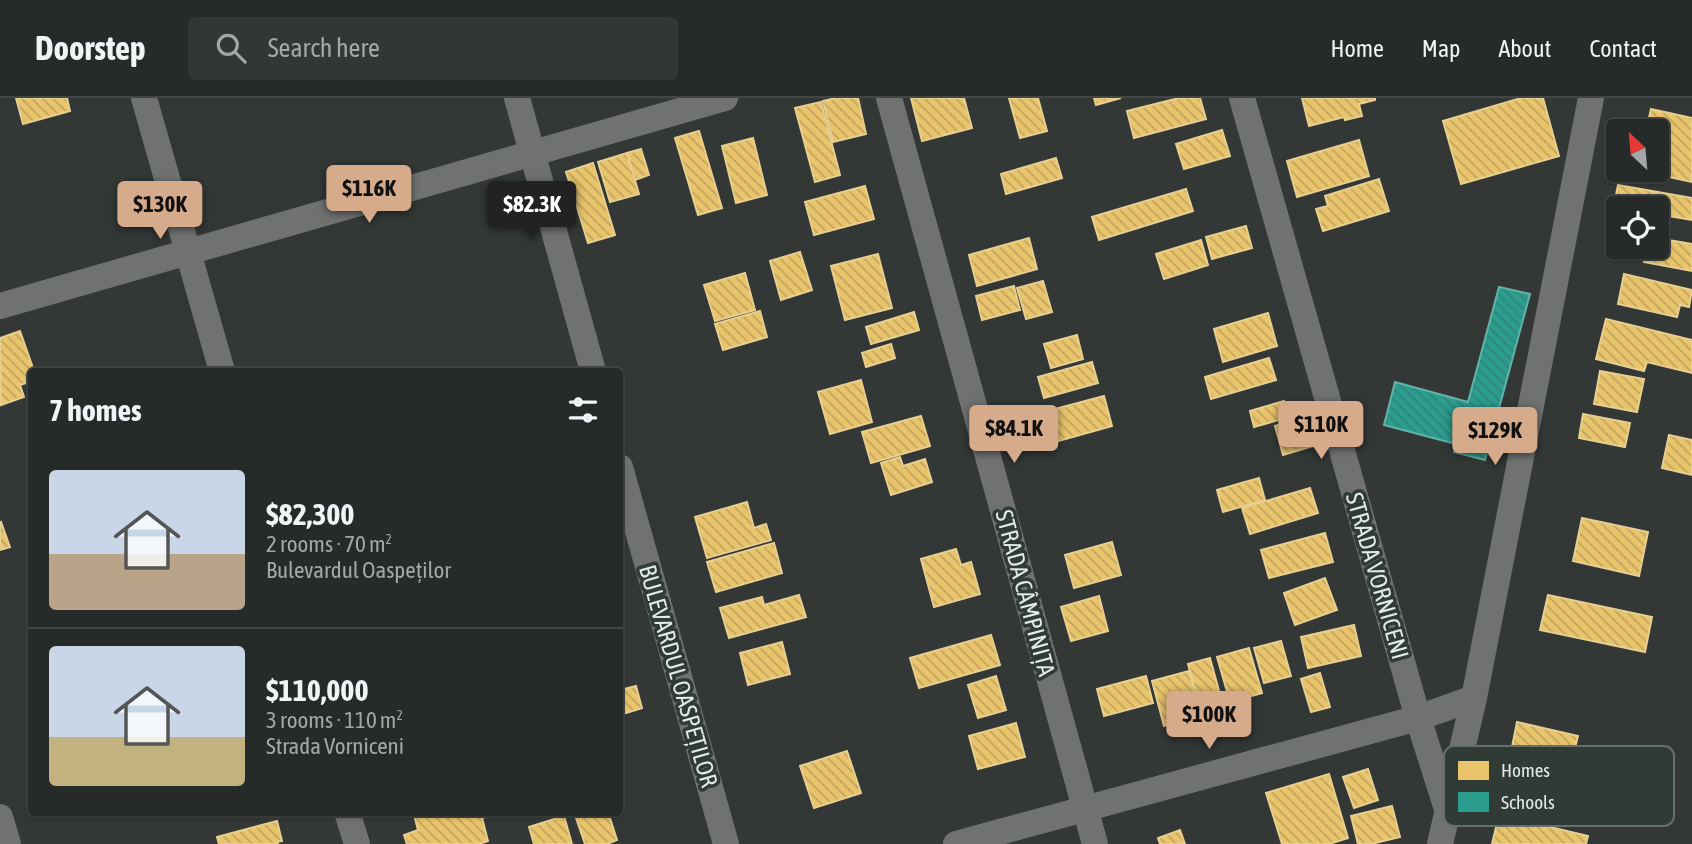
<!DOCTYPE html>
<meta charset="utf-8">
<style>
body{margin:0;font-family:"Asap Condensed",sans-serif;background:#323634;color:#f1f3f6;height:100vh;display:flex;flex-direction:column;font-size:26px;white-space:nowrap}
*{box-sizing:border-box;margin:0}
p{font-size:23px;color:#a4a7a8}
.icon{flex:none;width:38px;height:38px;fill:none;stroke:currentColor;stroke-width:2;stroke-linecap:round;stroke-linejoin:round}
.map{position:relative;flex:1;overflow:hidden}
.sheet{position:absolute;left:28px;top:270px;width:595px;height:448px;display:flex;flex-direction:column;background:#262a28;border-radius:7px;box-shadow:0 2px 5px #0004,0 0 0 2px #424645}
.sheet>*{flex:none}
.needle{width:46px;rotate:334deg}
.tools{position:absolute;left:1606px;top:21px;display:grid;gap:14px}
.tools a{display:grid;place-items:center;width:63px;height:63px;border-radius:7px;background:#262a28;box-shadow:0 2px 5px #0004,0 0 0 2px #424645;font-size:35px}
.price{position:absolute;translate:-50% -60px;padding:0 16px;border-radius:7px;background:#d6ab8b;color:#111;font-size:23px;line-height:46px;filter:drop-shadow(0 2px 4px #0008)}
.price::after{content:'';position:absolute;left:50%;top:42px;width:21px;height:16px;margin-left:-10px;background:inherit;clip-path:polygon(0 0,100% 0,50% 100%)}
.price.active{background:#222;color:#fff}
ul{padding:0;list-style:none}
li{display:flex;align-items:center;gap:21px;height:175px;padding:0 21px}
li+li{border-top:2px solid #424645}
li span{display:grid;place-items:center;flex:none;width:196px;height:140px;border-radius:7px;color:#555}
li>.icon{margin-inline-start:auto}
span .icon{width:84px;height:84px;fill:#fffc;stroke-width:1}
li b{font-size:30px}
h2{display:flex;justify-content:space-between;align-items:center;height:84px;padding:0 21px;font-size:30px}
header{display:flex;align-items:center;gap:42px;box-sizing:border-box;height:98px;padding:0 35px;background:#262a28;border-bottom:2px solid #424645}
header strong{font-size:33px}
nav{display:flex;gap:38px;margin-inline-start:auto;font-size:24px}
.search{width:490px;height:63px;background:#323634;display:flex;align-items:center;gap:18px;box-sizing:border-box;padding:0 24px;border-radius:7px;color:#a4a7a8;font-size:26px}
.map>svg:first-child{display:block}
.homes{fill:url(#homes-back-hatch);stroke:#e7cf90;stroke-width:2}
.schools{fill:url(#schools-back-hatch);stroke:#62b4a9;stroke-width:2}
.lines{fill:none;stroke-linecap:round;stroke-linejoin:round}
.minor{stroke:#6f7271;stroke-width:26}
.labels{text-anchor:middle;stroke-width:7;stroke-linejoin:round;paint-order:stroke}
.street-label{font-size:24px;fill:#e3eae7;stroke:#303b36}
.key{fill:#303b36;stroke:#66706b;stroke-width:2}
.key-label{font-size:19px;fill:#e3eae7}
</style>
<header>
<strong>Doorstep</strong>
<div class="search"><svg class="icon" aria-label="search" viewBox="0 0 24 24"><circle cx="10" cy="10" r="6"/><path d="M15 15l6 6"/></svg>Search here</div>
<nav><a>Home</a><a>Map</a><a>About</a><a>Contact</a></nav>
</header>
<div class="map">
<svg width="1692" height="746" viewBox="0 0 1692 746">
<defs>
<pattern id="homes-back-hatch" width="6" height="6" patternUnits="userSpaceOnUse" patternTransform="scale(1.75)"><rect width="6" height="6" fill="#e9c46a"/><path d="M-1 5l2 2M0 0l6 6M5-1l2 2" fill="none" stroke="#c0a461"/></pattern>
<pattern id="schools-back-hatch" width="6" height="6" patternUnits="userSpaceOnUse" patternTransform="scale(1.75)"><rect width="6" height="6" fill="#2a9d8f"/><path d="M-1 5l2 2M0 0l6 6M5-1l2 2" fill="none" stroke="#328379"/></pattern>
</defs>
<rect width="100%" height="100%" fill="#333836"/>
<!-- homes -->
<g class="homes">
<polygon points="16,0 67,0 70,13 23,26"/>
<polygon points="836,0 858,0 866,36 833,44 823,3"/>
<polygon points="911,0 964,0 972,30 922,43"/>
<polygon points="1009,0 1038,0 1047,33 1020,40"/>
<polygon points="1094,0 1121,0 1096,7"/>
<polygon points="1179,0 1200,0 1206,21 1134,40 1127,13"/>
<polygon points="1302,0 1375,0 1375,2 1359,6 1362,18 1345,22 1344,19 1309,28"/>
<polygon points="1521,0 1543,0 1559,58 1461,86 1443,23"/>
<polygon points="821,4 840,77 815,84 795,10"/>
<polygon points="1651,11 1692,20 1692,84 1637,72 1657,72 1657,33 1646,33"/>
<polygon points="1222,32 1230,58 1184,71 1176,46"/>
<polygon points="699,33 722,110 698,117 675,40"/>
<polygon points="753,40 767,97 736,105 722,48"/>
<polygon points="1359,42 1369,78 1297,99 1287,63"/>
<polygon points="641,51 649,77 635,82 627,55"/>
<polygon points="627,55 639,96 610,104 598,64"/>
<polygon points="1056,60 1062,80 1006,96 1001,76"/>
<polygon points="593,65 615,137 588,145 566,74"/>
<polygon points="1379,81 1389,113 1323,133 1316,111 1328,108 1325,98"/>
<polygon points="1618,87 1692,100 1692,122 1663,117 1661,130 1657,130 1657,110 1619,110 1619,123 1611,122"/>
<polygon points="865,88 874,121 814,137 805,104"/>
<polygon points="1186,91 1193,113 1099,142 1092,119"/>
<polygon points="1246,128 1252,150 1212,161 1206,139"/>
<polygon points="1029,140 1037,171 977,188 969,157"/>
<polygon points="1657,140 1692,146 1692,173 1644,164 1647,149 1657,149"/>
<polygon points="1201,142 1208,167 1164,181 1156,156"/>
<polygon points="800,154 812,192 781,202 770,163"/>
<polygon points="878,156 892,210 845,222 831,168"/>
<polygon points="745,175 755,212 715,223 704,187"/>
<polygon points="1624,176 1692,192 1689,209 1680,207 1677,219 1618,206"/>
<polygon points="1043,183 1052,214 1026,221 1017,190"/>
<polygon points="1014,188 1020,212 982,222 976,198"/>
<polygon points="760,213 767,239 723,252 715,226"/>
<polygon points="914,214 919,232 871,246 866,229"/>
<polygon points="1268,215 1277,248 1223,264 1214,231"/>
<polygon points="1606,221 1692,242 1692,275 1647,264 1644,273 1596,261"/>
<polygon points="20,233 34,273 32,273 32,283 20,287 24,299 1,307 0,240"/>
<polygon points="1077,237 1083,261 1051,270 1044,246"/>
<polygon points="891,246 895,260 866,269 862,255"/>
<polygon points="1269,260 1276,282 1211,301 1205,279"/>
<polygon points="1092,264 1098,285 1044,300 1038,279"/>
<polygon points="1600,273 1644,281 1637,314 1594,306"/>
<polygon points="861,282 872,324 830,336 818,294"/>
<polygon points="1104,298 1112,328 1044,347 1043,343 1028,346 1021,320"/>
<polygon points="1284,303 1289,319 1254,329 1250,313"/>
<polygon points="1583,316 1630,325 1625,349 1579,340"/>
<polygon points="921,318 930,348 871,365 862,334"/>
<polygon points="1304,319 1313,348 1283,357 1275,328"/>
<polygon points="1669,337 1692,342 1692,377 1662,370"/>
<polygon points="900,359 903,368 925,361 932,384 891,397 881,365"/>
<polygon points="1259,380 1265,402 1223,414 1217,392"/>
<polygon points="1310,390 1318,415 1250,436 1242,410"/>
<polygon points="747,404 754,430 766,426 771,442 707,460 695,419"/>
<polygon points="1582,420 1648,434 1639,478 1573,463"/>
<polygon points="1,424 10,449 0,452 0,425"/>
<polygon points="1325,435 1333,464 1269,480 1261,452"/>
<polygon points="1112,444 1121,477 1074,490 1065,457"/>
<polygon points="774,445 782,475 716,494 707,464"/>
<polygon points="956,451 961,467 971,464 980,496 934,509 921,461"/>
<polygon points="1325,480 1337,512 1295,527 1284,495"/>
<polygon points="799,497 806,519 729,540 720,510 762,499 764,507"/>
<polygon points="1548,497 1652,519 1645,554 1540,532"/>
<polygon points="1099,498 1108,533 1071,543 1061,509"/>
<polygon points="1354,527 1361,558 1308,570 1301,539"/>
<polygon points="991,537 1000,567 919,590 910,560"/>
<polygon points="1281,543 1291,578 1264,585 1254,550"/>
<polygon points="782,544 790,576 748,587 740,555"/>
<polygon points="1249,550 1262,595 1230,604 1217,559"/>
<polygon points="1210,560 1224,611 1202,617 1188,566"/>
<polygon points="1189,573 1202,617 1164,628 1152,583"/>
<polygon points="1320,575 1330,609 1311,614 1301,581"/>
<polygon points="996,578 1006,612 978,620 968,587"/>
<polygon points="1146,578 1153,605 1104,618 1097,591"/>
<polygon points="636,588 642,610 620,617 620,592"/>
<polygon points="1226,612 1232,632 1204,640 1198,620"/>
<polygon points="1517,624 1578,638 1572,662 1512,649"/>
<polygon points="1016,625 1025,659 978,671 969,638"/>
<polygon points="847,653 861,695 814,710 800,668"/>
<polygon points="1368,671 1378,702 1354,710 1343,679"/>
<polygon points="1329,676 1348,740 1329,746 1282,746 1266,695"/>
<polygon points="1392,708 1400,739 1371,746 1358,746 1351,718"/>
<polygon points="424,714 502,714 482,720 488,743 479,746 407,746 404,737 418,732 414,717"/>
<polygon points="574,714 608,714 617,742 607,746 585,746"/>
<polygon points="1499,717 1588,738 1586,746 1492,746"/>
<polygon points="564,718 572,746 534,746 529,729"/>
<polygon points="277,723 282,743 277,744 278,746 219,746 217,739"/>
<polygon points="1180,732 1185,746 1160,746 1158,740"/>
</g>
<!-- schools -->
<polygon class="schools" points="1499,189 1530,196 1485,362 1454,354 1456,346 1384,327 1395,284 1468,304"/>
<g class="lines">
<!-- minor -->
<g class="minor">
<polyline points="144,0 222,273"/>
<polyline points="517,0 593,273"/>
<polyline points="889,0 1095,746"/>
<polyline points="1242,0 1418,620 1447,711"/>
<polyline points="0,208 725,0"/>
<polyline points="620,369 726,746"/>
<polyline points="347,714 357,746"/>
<polyline points="0,719 8,746"/>
<polyline points="956,746 1418,620 1474,600"/>
<polyline points="1440,746 1474,600 1591,0"/>
</g>
</g>
<g class="labels">
<!-- street labels -->
<g class="street-label">
<text transform="translate(1377 478) rotate(74)" y="8">STRADA VORNICENI</text>
<text transform="translate(1025 495) rotate(75)" y="8">STRADA CÂMPINIȚA</text>
<text transform="translate(678 578) rotate(74)" y="8">BULEVARDUL OASPEȚILOR</text>
</g>
</g>
<!-- legend -->
<rect x="1444" y="648" width="230" height="80" rx="10" class="key"/>
<rect x="1458" y="663" width="31" height="19" fill="#e9c46a"/>
<rect x="1458" y="694" width="31" height="20" fill="#2a9d8f"/>
<g class="key-label">
<text x="1501" y="679">Homes</text>
<text x="1501" y="711">Schools</text>
</g>
</svg>
<div class="tools">
<a><svg class="needle" viewBox="-14 -14 28 28"><path d="M0-13l5 13h-10z" fill="#e53935"/><path d="M0 13l5-13h-10z" fill="#a4a7a8"/></svg></a>
<a><svg class="icon" aria-label="locate" viewBox="0 0 24 24"><circle cx="12" cy="12" r="6"/><path d="M12 2v4M12 18v4M2 12h4M18 12h4"/></svg></a>
</div>
<b class="price" style="left:369px;top:127px">$116K</b>
<b class="price" style="left:160px;top:143px">$130K</b>
<b class="price active" style="left:532px;top:143px">$82.3K</b>
<b class="price" style="left:1321px;top:363px">$110K</b>
<b class="price" style="left:1014px;top:367px">$84.1K</b>
<b class="price" style="left:1495px;top:369px">$129K</b>
<b class="price" style="left:1209px;top:653px">$100K</b>
<section class="sheet">
<h2>7 homes<svg class="icon" aria-label="filters" viewBox="0 0 24 24"><path d="M4 7h16M4 17h16"/><circle cx="9" cy="7" r="2"/><circle cx="15" cy="17" r="2"/></svg></h2>
<ul>
<li><span style="background:linear-gradient(#c9d6e8 60%,#b9a48a 0)"><svg class="icon" aria-label="home" viewBox="0 0 24 24"><path d="M3 11l9-7 9 7M6 9v11h12V9"/></svg></span><div><b>$82,300</b><p>2 rooms · 70 m²</p><p>Bulevardul Oaspeților</p></div></li>
<li><span style="background:linear-gradient(#c9d6e8 65%,#c2b280 0)"><svg class="icon" aria-label="home" viewBox="0 0 24 24"><path d="M3 11l9-7 9 7M6 9v11h12V9"/></svg></span><div><b>$110,000</b><p>3 rooms · 110 m²</p><p>Strada Vorniceni</p></div></li>
</ul>
</section>
</div>
